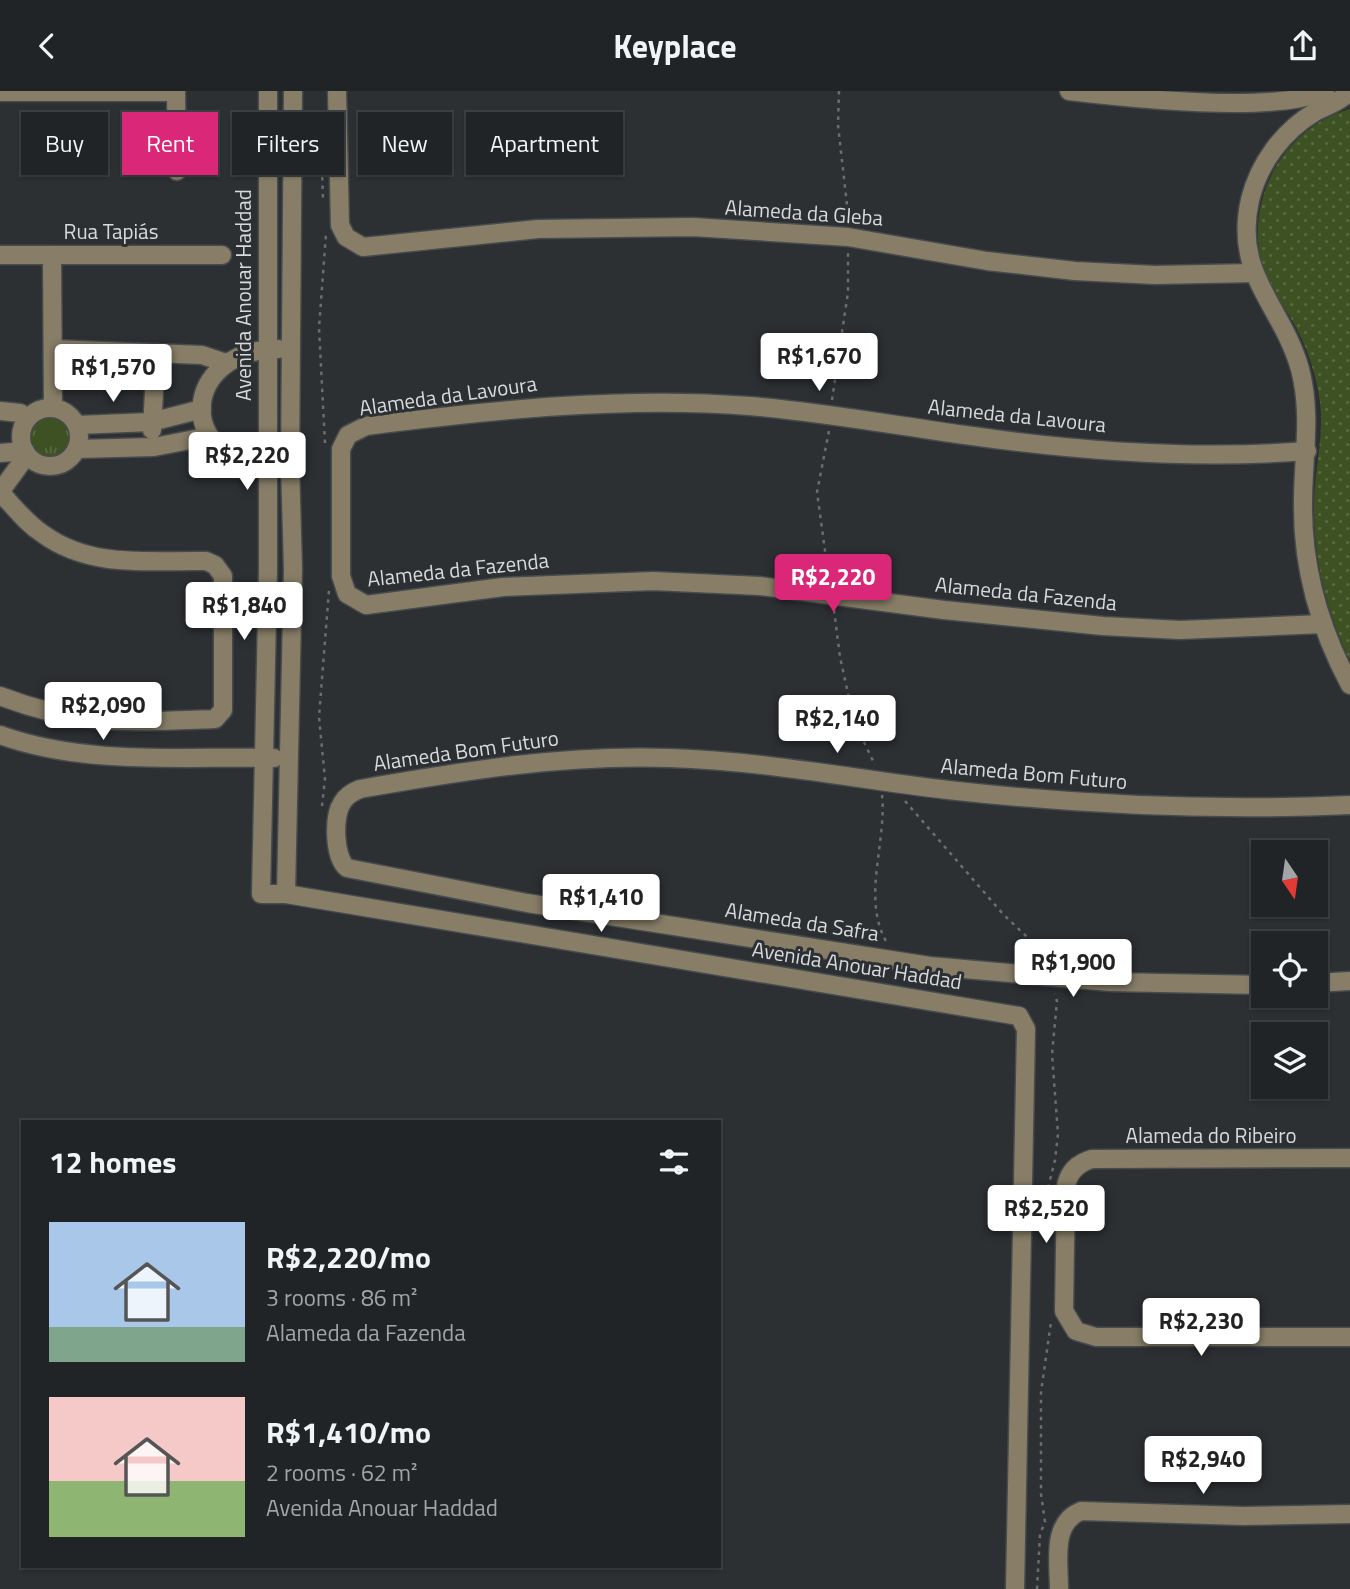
<!DOCTYPE html>
<meta charset="utf-8">
<style>
body{margin:0;font-family:"Titillium Web",sans-serif;background:#292c2e;color:#f1f3f6;height:100vh;display:flex;flex-direction:column;font-size:26px;white-space:nowrap}
*{box-sizing:border-box;margin:0}
p{font-size:23px;color:#a2a4a7}
.icon{flex:none;width:38px;height:38px;fill:none;stroke:currentColor;stroke-width:2;stroke-linecap:round;stroke-linejoin:round}
.map{position:relative;flex:1;overflow:hidden}
.details{position:absolute;left:21px;top:1029px;width:700px;height:448px;display:flex;flex-direction:column;background:#212426;border-radius:0px;box-shadow:0 2px 5px #0004,0 0 0 2px #3e4143}
.details>*{flex:none}
.hud{position:absolute;left:21px;top:21px;width:700px;height:63px;display:flex;gap:14px}
.needle{width:46px;rotate:167deg}
.buttons{position:absolute;left:1251px;top:749px;display:grid;gap:14px}
.buttons a{display:grid;place-items:center;width:77px;height:77px;border-radius:0px;background:#212426;box-shadow:0 2px 5px #0004,0 0 0 2px #3e4143;font-size:35px}
.price{position:absolute;translate:-50% -60px;padding:0 16px;border-radius:7px;background:#fff;color:#222;font-size:23px;line-height:46px;filter:drop-shadow(0 2px 4px #0008)}
.price::after{content:'';position:absolute;left:50%;top:42px;width:21px;height:16px;margin-left:-10px;background:inherit;clip-path:polygon(0 0,100% 0,50% 100%)}
.price.on{background:#db2777;color:#fff}
ul{padding:0;list-style:none}
li{display:flex;align-items:center;gap:21px;height:175px;padding:0 28px}
li span{display:grid;place-items:center;flex:none;width:196px;height:140px;border-radius:0px;color:#555}
li>.icon{margin-inline-start:auto}
span .icon{width:84px;height:84px;fill:#fffc;stroke-width:1}
li b{font-size:30px}
h2{display:flex;justify-content:space-between;align-items:center;height:84px;padding:0 28px;font-size:30px}
.chip{padding:0 24px;border-radius:0px;background:#212426;box-shadow:0 2px 5px #0004,0 0 0 2px #3e4143;font-size:24px;line-height:63px}
.chip.on{background:#db2777;color:#fff}
header{display:flex;justify-content:space-between;align-items:center;height:91px;padding:0 28px;background:#212426;font-size:32px;font-weight:700}
.map>svg:first-child{display:block}
.grass{fill:url(#grass-tufts)}
.park{fill:url(#park-dots)}
.lines{fill:none;stroke-linecap:round;stroke-linejoin:round}
.minor-casing{stroke:#474b4e;stroke-width:21}
.path{stroke:#6a6e70;stroke-width:2.5;stroke-dasharray:3.5 5;stroke-linecap:butt}
.minor{stroke:#887e68;stroke-width:18}
.labels{text-anchor:middle;stroke-width:6;stroke-linejoin:round;paint-order:stroke}
.street-label{font-size:21px;fill:#d7dadc;stroke:#2c3033}
</style>
<header><svg class="icon" aria-label="back" viewBox="0 0 24 24"><path d="M15 5l-7 7 7 7"/></svg>Keyplace<svg class="icon" aria-label="share" viewBox="0 0 24 24"><path d="M12 15V3M7 8l5-5 5 5M5 13v7h14v-7"/></svg></header>
<div class="map">
<svg width="1350" height="1498" viewBox="0 0 1350 1498">
<defs>
<pattern id="grass-tufts" width="24" height="20" patternUnits="userSpaceOnUse" patternTransform="scale(1.75)"><rect width="24" height="20" fill="#3e5123"/><path d="M3 7l-1-3M5 7V3M7 7l1-3M15 17l-1-3M17 17v-4M19 17l1-3" fill="none" stroke="#596942"/></pattern>
<pattern id="park-dots" width="8" height="8" patternUnits="userSpaceOnUse" patternTransform="scale(1.75)"><rect width="8" height="8" fill="#3e5123"/><path d="M2 2h.1M6 6h.1" fill="none" stroke="#596942" stroke-width="1.8" stroke-linecap="round"/></pattern>
</defs>
<rect width="100%" height="100%" fill="#2c3033"/>
<!-- grass -->
<circle class="grass" cx="50" cy="345" r="22"/>
<!-- park -->
<path class="park" d="M1350,18V570C1326,519 1313,467 1314,411C1315,377 1324,345 1320,311C1316,283 1307,255 1293,231C1285,216 1272,203 1266,186C1240,117 1279,38 1350,18Z"/>
<g class="lines">
<defs>
<g id="minor">
<polyline points="176,0 177,80"/>
<polyline points="268,0 268,478 261,803 286,803 1019,925 1026,938 1015,1498"/>
<polyline points="337,0 340,134 346,146 363,156 538,138 693,136 848,146 987,170 1075,180 1155,184 1254,182"/>
<path d="M1069,0C1128,7 1274,23 1325,0"/>
<polyline points="0,1 176,1"/>
<path d="M1347,3C1338,12 1326,15 1315,21C1283,40 1259,72 1250,109C1233,184 1282,214 1300,278C1312,324 1303,365 1303,411C1302,475 1320,538 1350,594"/>
<polyline points="0,164 222,164"/>
<polyline points="52,164 53,317"/>
<polyline points="53,258 202,264 226,272"/>
<circle cx="50" cy="346" r="29"/>
<polyline points="0,320 20,322 28,327"/>
<polyline points="77,334 151,331 202,318"/>
<polyline points="152,339 156,262"/>
<polyline points="77,358 154,356 200,347 212,349"/>
<path d="M1307,360C1194,369 1077,360 965,344C893,334 822,321 750,315C621,305 494,319 366,335L348,344L341,358V485L347,503L366,514L503,496L653,490L760,495L944,519L1103,535L1180,539L1323,533"/>
<polyline points="0,362 25,360"/>
<path d="M275,373C173,374 180,258 279,258"/>
<path d="M0,401C14,416 26,432 43,443C91,478 150,469 206,470L215,474L223,485V619L215,628C132,631 80,636 0,605"/>
<polyline points="0,401 27,364"/>
<path d="M0,644C86,675 184,665 274,667"/>
<polyline points="286,803 293,478 290,373 293,0"/>
<polyline points="1316,892 1350,890"/>
<path d="M1264,894L1110,891L930,875L527,812L347,777C334,766 333,726 342,712C346,705 352,701 360,698C463,680 565,663 670,667C764,670 855,688 948,699C1082,714 1216,720 1350,714"/>
<path d="M1350,1067L1092,1068C1078,1072 1069,1080 1066,1095L1064,1220L1076,1240L1096,1246H1350"/>
<path d="M1059,1498C1059,1471 1051,1432 1081,1420L1243,1425L1350,1423"/>
</g>
</defs>
<!-- minor casing -->
<use href="#minor" class="minor-casing"/>
<!-- path -->
<g class="path">
<polyline points="839,0 838,34 849,132"/>
<polyline points="321,52 323,108"/>
<polyline points="832,309 848,201 848,160"/>
<polyline points="829,340 817,401 829,489"/>
<polyline points="325,352 319,237 326,143"/>
<polyline points="834,519 840,566 854,630 875,674"/>
<path d="M882,704C887,752 861,808 887,852"/>
<polyline points="905,710 1003,823 1052,870"/>
<polyline points="322,715 325,688 319,626 329,499"/>
<polyline points="1049,1130 1045,1109 1055,1069 1058,1043 1052,963 1057,910 1054,903"/>
<polyline points="1037,1498 1040,1443 1045,1431 1041,1403 1041,1301 1051,1231"/>
</g>
<!-- minor -->
<use href="#minor" class="minor"/>
</g>
<g class="labels">
<!-- street labels -->
<g class="street-label">
<text transform="translate(804 122) rotate(4)" y="7">Alameda da Gleba</text>
<text x="111" y="148">Rua Tapiás</text>
<text transform="translate(244 204) rotate(-90)" y="7">Avenida Anouar Haddad</text>
<text transform="translate(448 305) rotate(-8)" y="7">Alameda da Lavoura</text>
<text transform="translate(1017 325) rotate(6)" y="7">Alameda da Lavoura</text>
<text transform="translate(458 479) rotate(-6)" y="7">Alameda da Fazenda</text>
<text transform="translate(1026 503) rotate(6)" y="7">Alameda da Fazenda</text>
<text transform="translate(466 660) rotate(-8)" y="7">Alameda Bom Futuro</text>
<text transform="translate(1034 683) rotate(5)" y="7">Alameda Bom Futuro</text>
<text transform="translate(802 831) rotate(9)" y="7">Alameda da Safra</text>
<text transform="translate(857 875) rotate(9)" y="7">Avenida Anouar Haddad</text>
<text x="1211" y="1052">Alameda do Ribeiro</text>
</g>
</g>
</svg>
<div class="buttons">
<a><svg class="needle" viewBox="-14 -14 28 28"><path d="M0-13l5 13h-10z" fill="#e53935"/><path d="M0 13l5-13h-10z" fill="#a2a4a7"/></svg></a>
<a><svg class="icon" aria-label="locate" viewBox="0 0 24 24"><circle cx="12" cy="12" r="6"/><path d="M12 2v4M12 18v4M2 12h4M18 12h4"/></svg></a>
<a><svg class="icon" aria-label="layers" viewBox="0 0 24 24"><path d="M12 4l9 5-9 5-9-5zM3 14l9 5 9-5"/></svg></a>
</div>
<b class="price" style="left:819px;top:302px">R$1,670</b>
<b class="price" style="left:113px;top:313px">R$1,570</b>
<b class="price" style="left:247px;top:401px">R$2,220</b>
<b class="price on" style="left:833px;top:523px">R$2,220</b>
<b class="price" style="left:244px;top:551px">R$1,840</b>
<b class="price" style="left:103px;top:651px">R$2,090</b>
<b class="price" style="left:837px;top:664px">R$2,140</b>
<b class="price" style="left:601px;top:843px">R$1,410</b>
<b class="price" style="left:1073px;top:908px">R$1,900</b>
<b class="price" style="left:1046px;top:1154px">R$2,520</b>
<b class="price" style="left:1201px;top:1267px">R$2,230</b>
<b class="price" style="left:1203px;top:1405px">R$2,940</b>
<div class="hud">
<a class="chip">Buy</a>
<a class="chip on">Rent</a>
<a class="chip">Filters</a>
<a class="chip">New</a>
<a class="chip">Apartment</a>
</div>
<section class="details">
<h2>12 homes<svg class="icon" aria-label="filters" viewBox="0 0 24 24"><path d="M4 7h16M4 17h16"/><circle cx="9" cy="7" r="2"/><circle cx="15" cy="17" r="2"/></svg></h2>
<ul>
<li><span style="background:linear-gradient(#a9c7e8 75%,#7fa58c 0)"><svg class="icon" aria-label="home" viewBox="0 0 24 24"><path d="M3 11l9-7 9 7M6 9v11h12V9"/></svg></span><div><b>R$2,220/mo</b><p>3 rooms · 86 m²</p><p>Alameda da Fazenda</p></div></li>
<li><span style="background:linear-gradient(#f6c9c9 60%,#8fb573 0)"><svg class="icon" aria-label="home" viewBox="0 0 24 24"><path d="M3 11l9-7 9 7M6 9v11h12V9"/></svg></span><div><b>R$1,410/mo</b><p>2 rooms · 62 m²</p><p>Avenida Anouar Haddad</p></div></li>
</ul>
</section>
</div>
